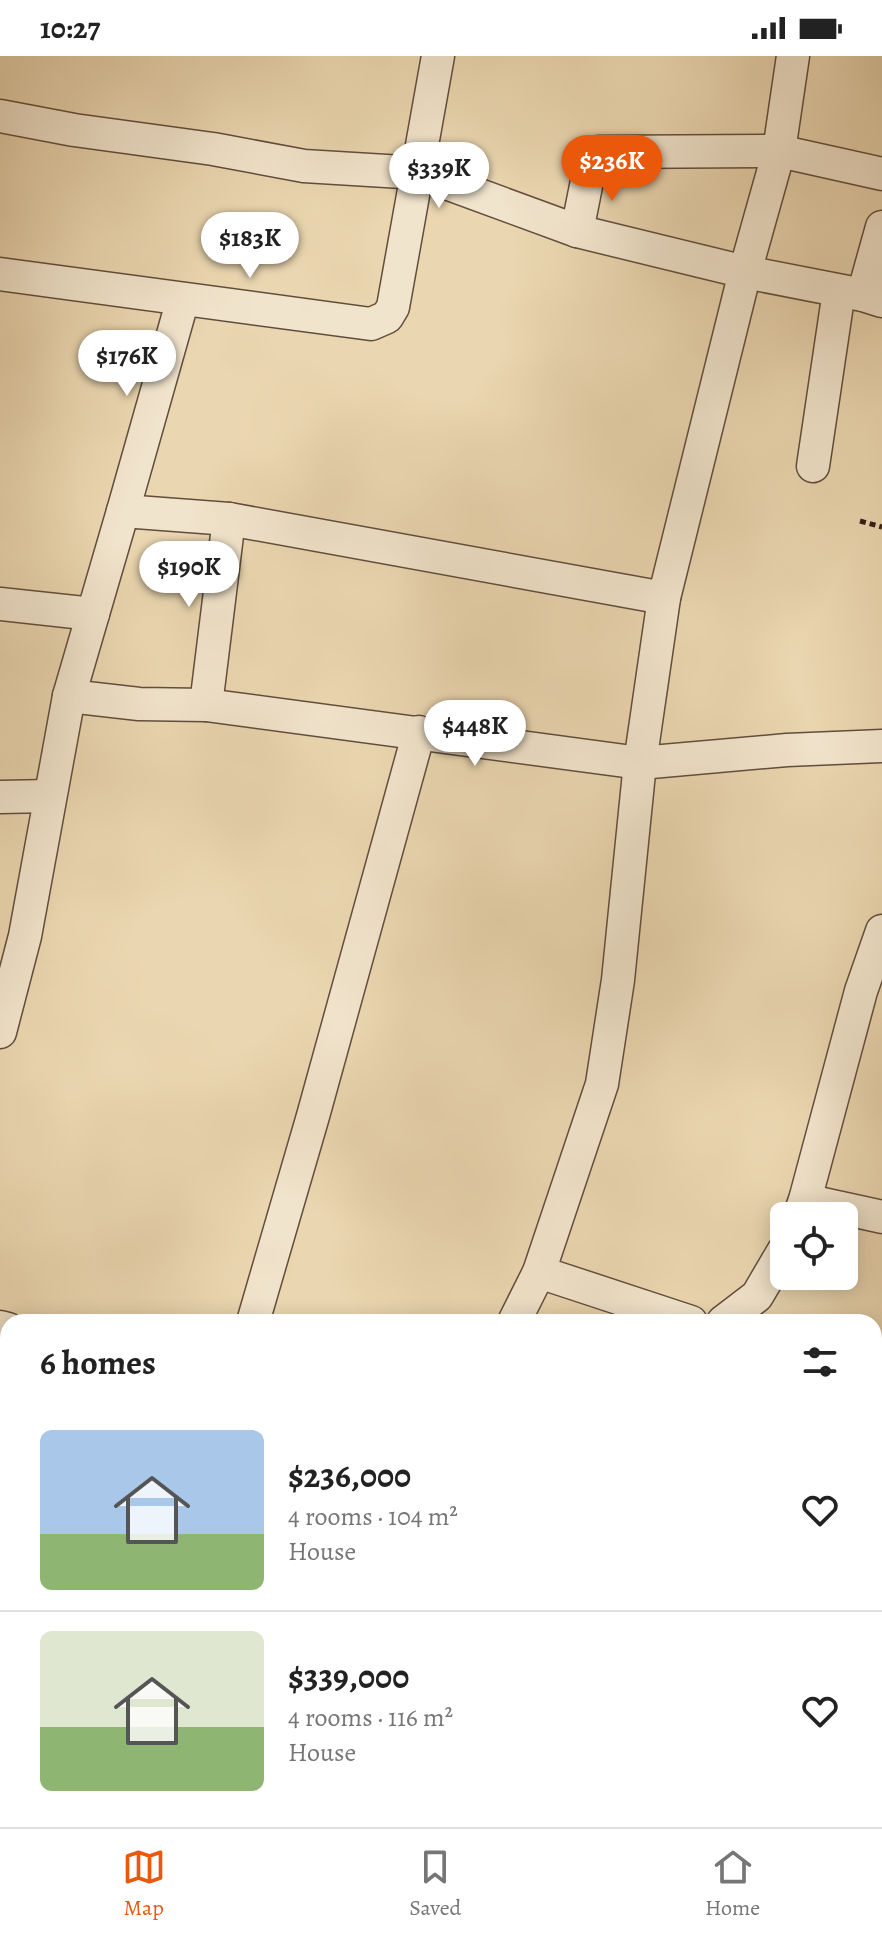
<!DOCTYPE html>
<meta charset="utf-8">
<style>
body{margin:0;font-family:Alegreya,serif;background:#f2f2f2;color:#222;height:100vh;display:flex;flex-direction:column;font-size:30px;white-space:nowrap}
*{box-sizing:border-box;margin:0}
p{font-size:26px;color:#767676}
.icon{flex:none;width:44px;height:44px;fill:none;stroke:currentColor;stroke-width:2;stroke-linecap:round;stroke-linejoin:round}
.map{position:relative;flex:1;overflow:hidden}
.sheet{position:absolute;left:0px;top:1258px;width:882px;height:514px;display:flex;flex-direction:column;background:#fff;border-radius:24px 24px 0 0;box-shadow:0 4px 20px #0003}
.sheet>*{flex:none}
.tools{position:absolute;left:770px;top:1146px;display:grid;gap:16px}
.tools a{display:grid;place-items:center;width:88px;height:88px;border-radius:12px;background:#fff;box-shadow:0 4px 20px #0003;font-size:40px}
.price{position:absolute;translate:-50% -68px;padding:0 18px;border-radius:28px;background:#fff;color:#222;font-size:26px;line-height:52px;filter:drop-shadow(0 2px 4px #0008)}
.price::after{content:'';position:absolute;left:50%;top:48px;width:24px;height:18px;margin-left:-12px;background:inherit;clip-path:polygon(0 0,100% 0,50% 100%)}
.price.current{background:#ea580c;color:#fff}
ul{padding:0;list-style:none}
li{display:flex;align-items:center;gap:24px;height:200px;padding:0 40px}
li+li{border-top:2px solid #e0e0e0}
li span{display:grid;place-items:center;flex:none;width:224px;height:160px;border-radius:12px;color:#555}
li>.icon{margin-inline-start:auto}
span .icon{width:96px;height:96px;fill:#fffc;stroke-width:1}
li b{font-size:34px}
h2{display:flex;justify-content:space-between;align-items:center;height:96px;padding:0 40px;font-size:34px}
.status{display:flex;justify-content:space-between;align-items:center;height:56px;padding:0 40px;background:#fff;direction:ltr}
.status svg{height:22px;fill:currentColor}
.tabs{display:flex;justify-content:space-around;align-items:center;height:112px;border-top:2px solid #e0e0e0;background:#fff;font-size:22px;color:#767676}
.tabs a{display:grid;justify-items:center;gap:4px}
.tabs .current{color:#ea580c}
.map>svg:first-child{display:block}
.lines{fill:none;stroke-linecap:round;stroke-linejoin:round}
.minor-casing{stroke:#624d3d;stroke-width:35}
.path{stroke:#351f17;stroke-width:5;stroke-dasharray:6 4;stroke-linecap:butt}
.minor{stroke:#f1e4cc;stroke-width:32}
</style>
<div class="status"><b>10:27</b><svg viewBox="0 0 49 12"><path d="M0 12V9h3v3zM5 12V6h3v6zM10 12V3h3v9zM15 12V0h3v12zM26 1h20v11H26zM47 4h2v5h-2z"/></svg></div>
<div class="map">
<svg width="882" height="1771" viewBox="0 0 882 1771">
<rect width="100%" height="100%" fill="#ead6b0"/>
<filter id="stains"><feTurbulence type="fractalNoise" baseFrequency=".0025" numOctaves="4"/><feColorMatrix values="0 0 0 0 .2 0 0 0 0 .09 0 0 0 0 .02 0 0 0 .5 -.17"/></filter>
<radialGradient id="worn" r=".72"><stop offset=".6" stop-color="#630" stop-opacity="0"/><stop offset="1" stop-color="#630" stop-opacity=".3"/></radialGradient>
<g class="lines">
<defs>
<g id="minor">
<polyline points="0,60 74,74 213,93 304,110 419,117 577,175 745,216 863,239 882,245"/>
<polyline points="577,175 591,105 598,96 779,95 882,118"/>
<polyline points="0,218 371,268 387,261 393,251 438,0"/>
<polyline points="863,239 882,171"/>
<polyline points="813,410 839,235"/>
<polyline points="123,455 183,243"/>
<polyline points="0,548 93,558"/>
<polyline points="69,640 139,648 206,649 640,707 787,694 882,690"/>
<polyline points="206,649 229,463"/>
<polyline points="0,741 50,740"/>
<polyline points="0,976 25,880 69,640 123,455 229,463 664,542"/>
<polyline points="805,1144 882,1161"/>
<polyline points="799,1160 805,1144 861,935 882,875"/>
<polyline points="539,1216 691,1266"/>
<polyline points="253,1266 313,1060 419,676"/>
<polyline points="514,1266 539,1216 602,1028 618,924 640,707 664,542 745,216 779,95 793,0"/>
<polyline points="723,1266 757,1240 784,1194"/>
<polyline points="0,1271 8,1273"/>
<polyline points="874,1332 882,1335"/>
<polyline points="874,1510 882,1512"/>
<polyline points="0,1577 8,1580"/>
<polyline points="543,1764 561,1771"/>
<polyline points="145,1771 146,1764"/>
<polyline points="721,1771 723,1764"/>
</g>
</defs>
<!-- minor casing -->
<use href="#minor" class="minor-casing"/>
<!-- path -->
<polyline class="path" points="860,465 882,471"/>
<!-- minor -->
<use href="#minor" class="minor"/>
</g>
<rect width="100%" height="100%" filter="url(#stains)"/>
<rect width="100%" height="100%" fill="url(#worn)"/>
</svg>
<div class="tools">
<a><svg class="icon" aria-label="locate" viewBox="0 0 24 24"><circle cx="12" cy="12" r="6"/><path d="M12 2v4M12 18v4M2 12h4M18 12h4"/></svg></a>
</div>
<b class="price current" style="left:612px;top:147px">$236K</b>
<b class="price" style="left:439px;top:154px">$339K</b>
<b class="price" style="left:250px;top:224px">$183K</b>
<b class="price" style="left:127px;top:342px">$176K</b>
<b class="price" style="left:189px;top:553px">$190K</b>
<b class="price" style="left:475px;top:712px">$448K</b>
<section class="sheet">
<h2>6 homes<svg class="icon" aria-label="filters" viewBox="0 0 24 24"><path d="M4 7h16M4 17h16"/><circle cx="9" cy="7" r="2"/><circle cx="15" cy="17" r="2"/></svg></h2>
<ul>
<li><span style="background:linear-gradient(#a9c7e8 65%,#8fb573 0)"><svg class="icon" aria-label="home" viewBox="0 0 24 24"><path d="M3 11l9-7 9 7M6 9v11h12V9"/></svg></span><div><b>$236,000</b><p>4 rooms · 104 m²</p><p>House</p></div><svg class="icon" aria-label="heart" viewBox="0 0 24 24"><path d="M12 20l-8-8c-3-5 5-10 8-4 3-6 11-1 8 4z"/></svg></li>
<li><span style="background:linear-gradient(#dfe7d0 60%,#8fb573 0)"><svg class="icon" aria-label="home" viewBox="0 0 24 24"><path d="M3 11l9-7 9 7M6 9v11h12V9"/></svg></span><div><b>$339,000</b><p>4 rooms · 116 m²</p><p>House</p></div><svg class="icon" aria-label="heart" viewBox="0 0 24 24"><path d="M12 20l-8-8c-3-5 5-10 8-4 3-6 11-1 8 4z"/></svg></li>
</ul>
</section>
</div>
<nav class="tabs">
<a class="current"><svg class="icon" aria-label="map" viewBox="0 0 24 24"><path d="M3 6l6-2 6 2 6-2v14l-6 2-6-2-6 2zM9 4v14M15 6v14"/></svg>Map</a>
<a><svg class="icon" aria-label="saved" viewBox="0 0 24 24"><path d="M7 4h10v16l-5-4-5 4z"/></svg>Saved</a>
<a><svg class="icon" aria-label="home" viewBox="0 0 24 24"><path d="M3 11l9-7 9 7M6 9v11h12V9"/></svg>Home</a>
</nav>
